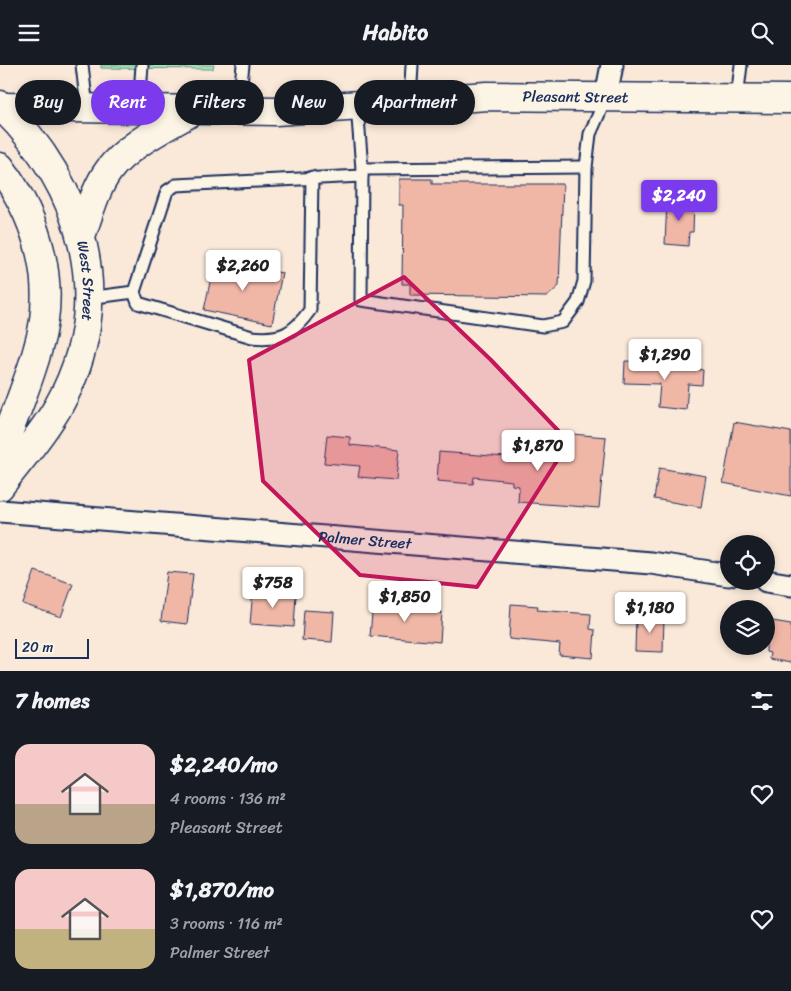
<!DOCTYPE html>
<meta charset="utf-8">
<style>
body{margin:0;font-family:Sriracha,sans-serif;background:#242831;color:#f1f3f6;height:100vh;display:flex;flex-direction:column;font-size:19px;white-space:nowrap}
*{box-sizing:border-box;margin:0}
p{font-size:16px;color:#9ea1a6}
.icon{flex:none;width:28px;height:28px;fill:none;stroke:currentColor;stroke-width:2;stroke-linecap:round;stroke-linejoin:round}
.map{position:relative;height:606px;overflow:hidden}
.sheet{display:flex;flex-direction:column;background:#171b24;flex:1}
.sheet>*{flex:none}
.guide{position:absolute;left:15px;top:15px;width:500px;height:45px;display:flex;gap:10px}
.controls{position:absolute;left:720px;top:470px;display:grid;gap:10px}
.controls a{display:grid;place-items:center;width:55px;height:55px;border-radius:50%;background:#171b24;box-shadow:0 2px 8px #0003;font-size:25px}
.scale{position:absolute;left:15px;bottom:12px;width:74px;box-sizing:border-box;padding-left:5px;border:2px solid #1b2f5e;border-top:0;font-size:14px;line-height:18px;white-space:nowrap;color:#1b2f5e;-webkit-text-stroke:4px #fcf5e5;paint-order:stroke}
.price{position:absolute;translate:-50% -42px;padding:0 11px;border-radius:5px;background:#fff;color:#222;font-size:16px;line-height:32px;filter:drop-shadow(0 1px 2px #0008)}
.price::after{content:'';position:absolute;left:50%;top:30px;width:15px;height:11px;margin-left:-8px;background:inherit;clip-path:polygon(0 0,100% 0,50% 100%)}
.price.on{background:#7c3aed;color:#fff}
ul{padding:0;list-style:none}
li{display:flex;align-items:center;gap:15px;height:125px;padding:0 15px}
li span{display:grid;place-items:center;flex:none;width:140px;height:100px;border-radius:15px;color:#555}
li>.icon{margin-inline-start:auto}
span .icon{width:60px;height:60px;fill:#fffc;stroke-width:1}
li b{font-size:21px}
h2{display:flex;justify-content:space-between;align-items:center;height:60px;padding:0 15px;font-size:21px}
.tag{padding:0 18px;border-radius:22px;background:#171b24;box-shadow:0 2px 8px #0003;font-size:18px;line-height:45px}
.tag.on{background:#7c3aed;color:#fff}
header{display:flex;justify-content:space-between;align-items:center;height:65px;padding:0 15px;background:#171b24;font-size:22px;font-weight:700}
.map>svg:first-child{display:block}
.green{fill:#a6e9b3;stroke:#608c88}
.building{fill:#f0b7a7;stroke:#1b2f5e}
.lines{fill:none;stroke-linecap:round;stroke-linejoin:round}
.lane-casing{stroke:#1b2f5e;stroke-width:15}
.street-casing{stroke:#1b2f5e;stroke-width:25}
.secondary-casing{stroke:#1b2f5e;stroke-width:31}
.lane{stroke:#fcf5e5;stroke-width:11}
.street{stroke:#fcf5e5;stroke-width:21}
.secondary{stroke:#fcf5e5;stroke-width:28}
.marked{fill:#c2185b;fill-opacity:0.2;stroke:#c2185b;stroke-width:4;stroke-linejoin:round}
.labels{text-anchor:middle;stroke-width:5;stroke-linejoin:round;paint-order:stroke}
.street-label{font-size:15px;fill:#1b2f5e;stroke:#fcf5e5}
</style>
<header><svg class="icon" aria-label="menu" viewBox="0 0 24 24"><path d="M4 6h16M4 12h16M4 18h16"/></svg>Habito<svg class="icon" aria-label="search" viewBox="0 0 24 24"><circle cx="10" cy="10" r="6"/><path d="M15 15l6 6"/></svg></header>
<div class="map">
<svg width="791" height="606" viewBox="0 0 791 606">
<rect width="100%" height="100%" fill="#fae9d9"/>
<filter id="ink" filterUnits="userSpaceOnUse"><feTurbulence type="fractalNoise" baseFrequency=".02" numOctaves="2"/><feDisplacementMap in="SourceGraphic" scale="10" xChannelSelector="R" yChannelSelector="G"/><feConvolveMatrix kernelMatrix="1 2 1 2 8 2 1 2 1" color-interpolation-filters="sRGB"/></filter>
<g filter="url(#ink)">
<!-- green -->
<polygon class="green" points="101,0 214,0 213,4 101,3"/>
<!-- building -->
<g class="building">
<polygon points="399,114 432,114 432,119 563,119 559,221 547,232 410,230 410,219 402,219 403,140 399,140"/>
<polygon points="667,135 694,137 693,167 689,167 688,181 665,179"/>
<polygon points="215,194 282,208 272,259 204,245"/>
<polygon points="625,296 651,297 651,299 703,305 702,320 688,319 686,345 658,342 660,319 624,318"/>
<polygon points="734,357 791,367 791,431 723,418"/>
<polygon points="572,369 606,372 599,443 518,437 519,421 512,420 512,416 474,412 473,419 437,416 439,387 519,393 520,380 571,384"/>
<polygon points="327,370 350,372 350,380 399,385 396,415 358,412 360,401 324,398"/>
<polygon points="659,403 706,411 701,442 654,434"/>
<polygon points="35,506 73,519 61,552 23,539"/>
<polygon points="167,507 193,509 187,559 161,556"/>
<polygon points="253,525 296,529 294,562 250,559"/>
<polygon points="373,538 416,542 416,545 442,547 440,577 370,571"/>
<polygon points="511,539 538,541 537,545 591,549 590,564 595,565 593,593 559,590 560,579 509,574"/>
<polygon points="304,545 334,547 332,577 302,575"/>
<polygon points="636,552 664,553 663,587 635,586"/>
<polygon points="766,555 791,559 791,598 769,594 770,588 766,587"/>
</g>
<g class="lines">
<defs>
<g id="lane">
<polyline points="82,0 87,43"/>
<polyline points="737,33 741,0"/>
<polyline points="410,37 412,0"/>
<polyline points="357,40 362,104 361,235 543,261 563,257 578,237 584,216 586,102 590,69 606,33"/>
<polyline points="139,44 142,0"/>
<polyline points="238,45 243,0"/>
<polyline points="362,104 586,102"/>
<path d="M134,227L138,238L252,272C281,275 293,269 310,245L312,112"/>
<polyline points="88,233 134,227 167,126 176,120 362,111"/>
</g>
<g id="street">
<polyline points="606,31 612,0"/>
<path id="s1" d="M0,446L651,498L729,510"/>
<polyline points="766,516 791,520"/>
</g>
<g id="secondary">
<path id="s2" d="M0,40C84,120 118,236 58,342C42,370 19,396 0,421"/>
<path id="s3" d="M0,42L276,46L487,31L791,34"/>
<path d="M0,102C39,155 57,219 38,283C28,320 12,355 0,391"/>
<path d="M81,171C89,149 95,124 109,105C127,80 168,61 194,45"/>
</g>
</defs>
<!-- lane casing -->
<use href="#lane" class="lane-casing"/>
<!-- street casing -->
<use href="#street" class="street-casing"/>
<!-- secondary casing -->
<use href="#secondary" class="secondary-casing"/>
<!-- lane -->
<use href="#lane" class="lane"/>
<!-- street -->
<use href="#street" class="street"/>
<!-- secondary -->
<use href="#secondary" class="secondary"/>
</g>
</g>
<!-- marked area -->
<path class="marked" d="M404,212L491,295L569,377L477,522L360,510L263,416L249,295Z"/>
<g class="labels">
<!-- street labels -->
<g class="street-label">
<text dy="5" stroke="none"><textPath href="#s3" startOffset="576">Pleasant Street</textPath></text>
<text dy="5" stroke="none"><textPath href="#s2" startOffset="201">West Street</textPath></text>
<text dy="5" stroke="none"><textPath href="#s1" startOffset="366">Palmer Street</textPath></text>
</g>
</g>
</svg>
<div class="controls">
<a><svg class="icon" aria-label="locate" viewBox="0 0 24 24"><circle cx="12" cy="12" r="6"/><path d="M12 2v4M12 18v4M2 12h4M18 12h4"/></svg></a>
<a><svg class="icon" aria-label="layers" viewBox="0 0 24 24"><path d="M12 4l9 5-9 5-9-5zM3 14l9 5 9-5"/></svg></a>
</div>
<div class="scale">20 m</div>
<b class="price on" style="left:679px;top:157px">$2,240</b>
<b class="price" style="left:243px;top:227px">$2,260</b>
<b class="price" style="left:665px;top:316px">$1,290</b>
<b class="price" style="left:538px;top:407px">$1,870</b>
<b class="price" style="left:273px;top:544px">$758</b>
<b class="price" style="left:405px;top:558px">$1,850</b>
<b class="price" style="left:650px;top:569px">$1,180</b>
<div class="guide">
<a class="tag">Buy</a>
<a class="tag on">Rent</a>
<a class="tag">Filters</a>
<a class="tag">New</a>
<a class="tag">Apartment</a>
</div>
</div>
<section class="sheet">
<h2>7 homes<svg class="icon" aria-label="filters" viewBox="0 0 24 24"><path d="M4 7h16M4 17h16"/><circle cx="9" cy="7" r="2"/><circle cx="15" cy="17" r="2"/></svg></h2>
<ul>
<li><span style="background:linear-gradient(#f6c9c9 60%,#b9a48a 0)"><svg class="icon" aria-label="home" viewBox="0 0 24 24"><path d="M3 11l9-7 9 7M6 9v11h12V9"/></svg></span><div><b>$2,240/mo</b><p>4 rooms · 136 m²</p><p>Pleasant Street</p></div><svg class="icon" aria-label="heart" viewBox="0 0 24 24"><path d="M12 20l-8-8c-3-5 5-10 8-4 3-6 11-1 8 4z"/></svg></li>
<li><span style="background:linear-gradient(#f6c9c9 60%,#c2b280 0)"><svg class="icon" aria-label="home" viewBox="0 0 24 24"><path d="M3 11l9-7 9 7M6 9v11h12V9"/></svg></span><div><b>$1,870/mo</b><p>3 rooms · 116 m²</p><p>Palmer Street</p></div><svg class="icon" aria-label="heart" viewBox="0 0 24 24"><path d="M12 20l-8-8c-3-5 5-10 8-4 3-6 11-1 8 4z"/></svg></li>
</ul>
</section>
